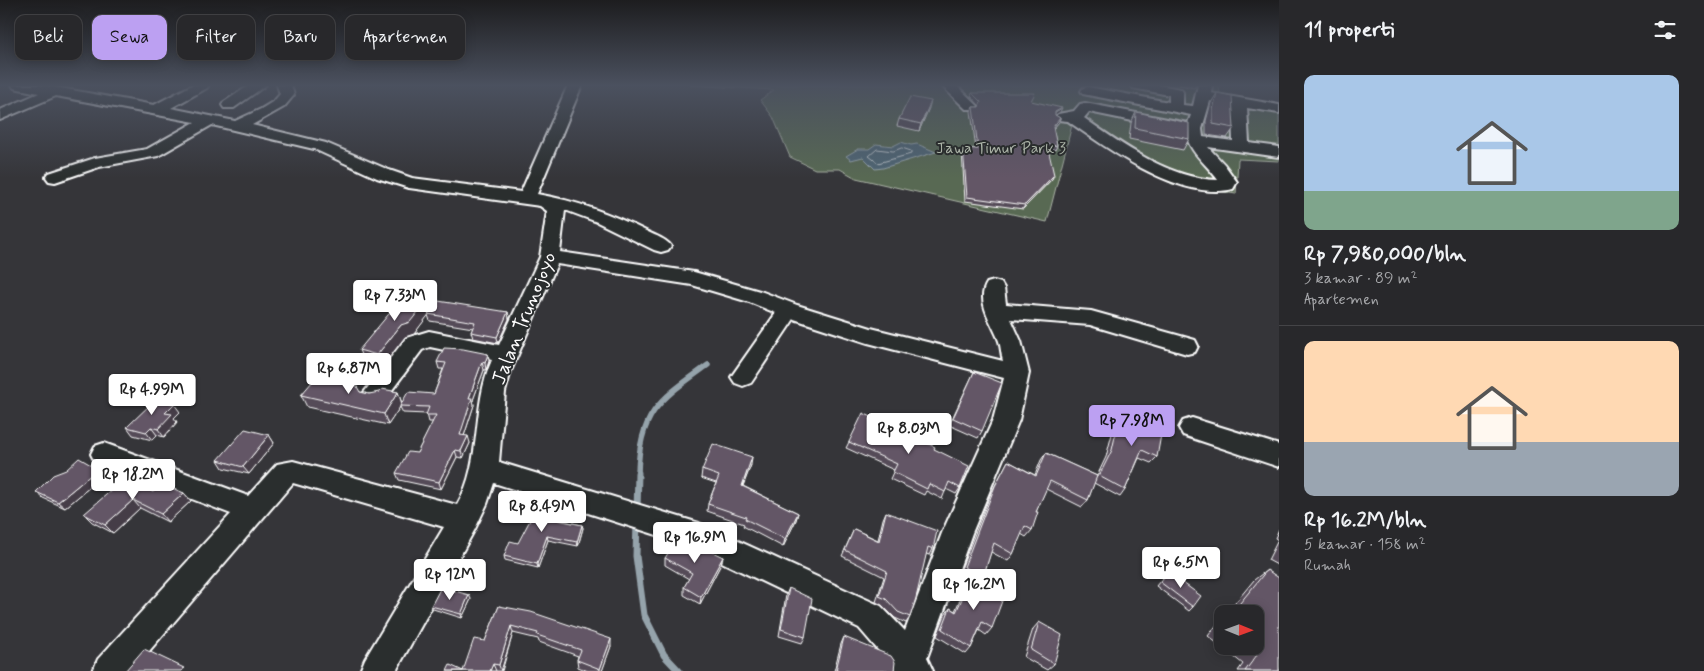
<!DOCTYPE html>
<html lang="id">
<meta charset="utf-8">
<style>
body{margin:0;font-family:Mynerve,sans-serif;background:#303033;color:#f1f3f6;height:100vh;display:flex;flex-direction:column;font-size:19px;white-space:nowrap}
*{box-sizing:border-box;margin:0}
p{font-size:16px;color:#a5a6a9}
.icon{flex:none;width:28px;height:28px;fill:none;stroke:currentColor;stroke-width:2;stroke-linecap:round;stroke-linejoin:round}
.map{position:relative;flex:1;overflow:hidden}
.sheet{display:flex;flex-direction:column;background:#28282b;width:425px}
.sheet>*{flex:none}
.hud{position:absolute;left:15px;top:15px;width:475px;height:45px;display:flex;gap:10px}
.needle{width:32px;rotate:91deg}
.fabs{position:absolute;left:1214px;top:605px;display:grid;gap:10px}
.fabs a{display:grid;place-items:center;width:50px;height:50px;border-radius:10px;background:#28282b;box-shadow:0 2px 12px #0003,0 0 0 1px #444447;font-size:25px}
.price{position:absolute;translate:-50% -42px;padding:0 11px;border-radius:5px;background:#fff;color:#222;font-size:16px;line-height:32px;filter:drop-shadow(0 1px 2px #0008)}
.price::after{content:'';position:absolute;left:50%;top:30px;width:15px;height:11px;margin-left:-8px;background:inherit;clip-path:polygon(0 0,100% 0,50% 100%)}
.price.current{background:#bca0f2;color:#111}
ul{padding:0;list-style:none}
li{display:grid;align-content:center;gap:10px;height:265px;padding:0 25px}
li+li{border-top:1px solid #444447}
li span{display:grid;place-items:center;height:155px;border-radius:10px;color:#555}
li>.icon{margin-inline-start:auto}
span .icon{width:90px;height:90px;fill:#fffc;stroke-width:1}
li b{font-size:21px}
h2{display:flex;justify-content:space-between;align-items:center;height:60px;padding:0 25px;font-size:21px}
.pill{padding:0 18px;border-radius:10px;background:#28282b;box-shadow:0 2px 12px #0003,0 0 0 1px #444447;font-size:18px;line-height:45px}
.pill.current{background:#bca0f2;color:#111}
main{display:flex;flex:1;min-height:0}
.map>svg:first-child{display:block}
.green{fill:#596952;stroke:#acb4a8}
.water{fill:#4f6573;stroke:#95a3ab}
.lines{fill:none;stroke-linecap:round;stroke-linejoin:round}
.shore{stroke:#b9c1c7;stroke-width:1}
.stream-far1{stroke:#95a3ab;stroke-width:5.5}
.stream{stroke:#95a3ab;stroke-width:7}
.minor-casing{stroke:#fff;stroke-width:4}
.minor{fill:#2a2d2e;fill-rule:evenodd}
.wall{fill:#554b58;stroke:#fff}
.shaded-wall{fill:#453d47;stroke:#fff}
.building{fill:#635766;stroke:#fff}
.labels{text-anchor:middle;stroke-width:4;stroke-linejoin:round;paint-order:stroke}
.far-park-label{font-size:16px;fill:#acb4a8;stroke:#2a2d2e}
.street-label{font-size:20px;fill:#fff;stroke:#2a2d2e}
</style>
<main>
<div class="map">
<svg width="1279" height="671" viewBox="0 0 1279 671">
<rect width="100%" height="100%" fill="#353539"/>
<filter id="ink" filterUnits="userSpaceOnUse"><feTurbulence type="fractalNoise" baseFrequency=".02" numOctaves="2"/><feDisplacementMap in="SourceGraphic" scale="10" xChannelSelector="R" yChannelSelector="G"/><feConvolveMatrix kernelMatrix="1 2 1 2 8 2 1 2 1" color-interpolation-filters="sRGB"/></filter>
<g filter="url(#ink)">
<!-- green -->
<polygon class="green" points="690,85 1219,85 1220,94 1279,105 1279,161 1238,159 1236,194 1172,184 1072,125 1047,222 856,178 840,169 815,169 790,157 773,117 760,100 774,90"/>
<!-- water -->
<polygon class="water" points="901,142 911,145 917,144 936,152 883,168 875,169 863,157 851,160 846,156 858,149 869,149 876,144 893,146"/>
<g class="lines">
<!-- shore -->
<polygon class="shore" points="902,148 911,151 911,154 878,163 869,156 877,149 893,151"/>
<!-- stream-far1 -->
<path class="stream-far1" d="M638,474C639,411 661,399 708,365"/>
<!-- stream -->
<g class="stream">
<polyline points="637,511 638,473"/>
<polyline points="637,522 636,556 644,615 664,655 679,671"/>
</g>
<defs>
<g id="minor">
<path d="M12,85H40L55,87L154,105L192,85H209L207,88L171,108L235,121L261,109L274,101L280,94L277,85H291L294,95L284,107L252,125L326,143L389,170L412,178L521,192L568,85H582L537,194C577,201 612,214 648,232C656,236 666,239 671,246L668,250L661,252L654,250L597,222L565,210L560,252L694,272L763,292L797,305L871,328L1003,361C1001,354 1001,347 999,341C993,324 975,301 987,283L994,281L1001,283L1004,288L1006,304L1091,311L1195,340L1198,346L1195,352L1187,354L1090,325L1011,319L1021,341L1029,373L1019,420L972,533L927,658L933,671H896L859,628L682,543L494,483L487,504L475,529L396,671H360L365,659L444,527L293,483L132,671H93L98,659L231,514L95,462L91,454L95,446L104,443L248,496L277,464L293,461L457,505C483,461 471,406 492,360L430,347L422,350L383,402L374,404L365,402L362,395L406,338L429,331L499,345L540,257L547,211L540,206L409,188L377,178L314,149L212,125L158,156L99,167L55,182L49,181L46,177L49,173L95,158L147,149L195,122L56,96L0,120V110L39,93L14,88ZM557,264L692,285L749,302L776,313L731,377L735,383L743,386L751,383L794,319L868,343L1004,378L993,420L942,533L905,631L881,606L699,523L499,462L505,392L511,371Z"/>
<polygon points="250,85 266,85 234,108 224,108 222,105 224,102"/>
<polygon points="941,85 956,85 978,106 976,109 966,109"/>
<path d="M1131,85H1159L1181,89L1183,92V105L1193,106L1198,85H1212L1211,93L1279,105V113L1247,108L1249,143L1279,147V157L1208,147L1224,164L1237,182L1233,189C1181,202 1108,149 1068,121L1058,120L1055,117L1058,114L1074,111L1080,104L1085,103L1188,123L1191,115L1088,95L1083,94L1081,91L1083,88L1088,87L1169,102V95L1133,88ZM1210,101L1232,105L1233,141L1203,137L1202,129ZM1089,112L1186,132C1188,152 1207,164 1218,180C1169,179 1123,145 1084,118Z"/>
<polygon points="1192,418 1279,445 1279,467 1183,435 1179,428 1183,421"/>
</g>
</defs>
<!-- minor casing -->
<use href="#minor" class="minor-casing"/>
<!-- minor -->
<use href="#minor" class="minor"/>
</g>
<!-- wall -->
<g class="wall">
<polygon points="1179,85 1196,85 1194,88"/>
<polygon points="972,93 1031,101 1060,112 1055,115 1060,118 1059,122 1053,129 1057,146 1055,150 1048,148 1052,179 1023,209 965,201 962,152 963,148 976,149 971,111 973,107 979,107 979,105 971,96"/>
<polygon points="1217,93 1234,128 1227,138 1206,135 1206,121 1211,103"/>
<polygon points="929,108 919,131 897,126 899,119"/>
<polygon points="1136,112 1189,139 1183,150 1129,139 1131,123"/>
<polygon points="433,308 508,312 509,319 498,343 473,338 471,332 473,328 430,321 428,315 414,334 405,337 382,367 364,362 359,350"/>
<polygon points="488,354 489,361 486,370 484,370 473,400 474,405 464,436 470,443 463,458 457,457 441,489 399,480 396,473 417,453 433,422 429,422 427,414 403,413 400,407 388,425 307,407 301,395 360,392 369,394 398,392 402,403 434,394 443,369 439,369 437,362"/>
<polygon points="974,372 982,431 978,438 949,425"/>
<polygon points="1135,407 1157,457 1151,463 1139,458 1125,490 1120,497 1094,483 1088,500 1082,507 1046,489 1036,512 1032,530 1026,537 1021,534 1013,554 1008,561 991,552 983,577 981,579 992,628 986,635 979,630 971,648 966,654 937,636 945,615 950,608 955,611 969,579 959,574 991,493 1008,461 1035,475 1041,460 1046,453 1097,476 1106,457 1113,430 1118,423 1127,427 1130,413"/>
<polygon points="180,412 174,418 177,422 164,437 157,435 152,440 133,435 127,427"/>
<polygon points="269,435 274,443 249,474 223,468 218,460"/>
<polygon points="849,442 934,449 960,488 956,494 946,489 942,499 926,491 924,495 890,479 894,470 846,448"/>
<polygon points="751,465 743,486 798,513 796,520 783,547 743,526 744,524 707,511 708,504 716,483 701,478 702,470"/>
<polygon points="98,469 104,475 65,508 43,498 36,492"/>
<polygon points="128,486 153,492 184,493 191,501 168,522 140,508 113,533 92,522 84,514"/>
<polygon points="564,507 564,511 560,520 582,525 583,528 578,546 548,540 538,568 505,560 504,556 518,543"/>
<polygon points="886,512 933,549 930,555 926,554 910,617 906,623 895,618 882,605 876,602 884,577 842,556 854,529 878,540 883,519"/>
<polygon points="1279,529 1279,566 1268,560 1278,540 1275,538"/>
<polygon points="723,557 721,564 700,604 684,595 684,587 689,579 665,565 665,558"/>
<polygon points="1267,570 1279,671 1238,671 1243,664 1208,636 1222,618 1222,646 1255,646 1255,614 1226,614 1254,580"/>
<polygon points="1168,572 1193,607 1189,611 1156,586 1164,576"/>
<polygon points="789,588 805,637 802,643 779,636 786,595"/>
<polygon points="471,599 462,618 433,609 431,606"/>
<polygon points="499,606 611,646 602,671 588,671 578,667 577,660 578,656 539,642 538,639 513,633 502,671 447,671 463,671 485,641"/>
<polygon points="1039,622 1054,664 1047,670 1024,657 1033,629"/>
<polygon points="844,637 894,671 834,671 841,644"/>
</g>
<!-- shaded-wall -->
<g class="shaded-wall">
<polygon points="931,101 929,108 919,131 921,124"/>
<polygon points="1062,108 1060,112 1054,116 1055,112"/>
<polygon points="1060,118 1059,122 1051,131 1053,127"/>
<polygon points="1054,175 1052,179 1023,209 1025,205"/>
<polygon points="430,297 433,309 414,334 405,337 382,367 377,355 401,325"/>
<polygon points="508,312 509,319 498,343 497,337"/>
<polygon points="488,354 489,361 486,370 485,363"/>
<polygon points="482,362 484,370 473,400 474,405 462,442 460,435 469,398"/>
<polygon points="398,392 402,404 400,406 400,407 388,425 384,414"/>
<polygon points="174,404 180,412 174,418 177,422 164,437 158,429 165,413"/>
<polygon points="151,427 157,435 152,440 146,432"/>
<polygon points="269,435 274,443 249,474 243,467"/>
<polygon points="468,436 470,443 463,458 461,451"/>
<polygon points="455,450 457,457 441,489 439,482"/>
<polygon points="752,457 751,465 740,493 742,486"/>
<polygon points="98,469 104,475 65,508 58,502"/>
<polygon points="184,493 191,501 168,522 161,514"/>
<polygon points="133,500 140,508 113,533 105,525"/>
<polygon points="564,507 564,511 559,524 558,520"/>
<polygon points="798,513 796,520 783,547 785,539"/>
<polygon points="582,525 583,528 578,546 577,542"/>
<polygon points="547,536 548,540 538,568 537,564"/>
<polygon points="723,557 721,564 700,604 701,597"/>
<polygon points="469,595 471,599 462,618 461,614"/>
<polygon points="511,626 513,633 501,671 499,665"/>
<polygon points="611,639 611,646 602,671 600,671 600,669"/>
<polygon points="493,664 496,671 490,671"/>
</g>
<!-- building -->
<g class="building">
<polygon points="972,93 1035,93 1031,101 1062,108 1055,112 1055,115 1060,118 1053,127 1057,146 1047,144 1054,175 1025,205 967,197 963,148 978,149 973,107 979,107 981,102"/>
<polygon points="1217,93 1232,96 1234,128 1213,124 1213,110"/>
<polygon points="910,97 931,101 921,124 899,119"/>
<polygon points="1136,112 1189,123 1189,139 1135,128"/>
<polygon points="407,292 430,297 410,322 401,325 377,355 359,350"/>
<polygon points="438,301 508,312 497,337 471,332 475,322 428,314"/>
<polygon points="444,348 463,349 488,354 485,363 482,362 469,398 472,398 460,435 468,436 461,451 455,450 439,482 396,473 408,452 417,453 436,415 426,415 429,407 400,406 408,392 434,394 446,363 437,362"/>
<polygon points="974,372 1002,383 982,431 953,418"/>
<polygon points="318,375 355,383 360,392 369,394 379,392 382,389 398,392 384,414 301,395"/>
<polygon points="156,399 174,404 165,413 172,414 158,429 151,427 146,432 127,427"/>
<polygon points="1135,407 1164,418 1157,457 1142,450 1125,490 1099,476 1112,450 1118,423 1130,428"/>
<polygon points="863,413 935,447 934,449 969,466 960,488 949,482 945,492 929,484 927,489 893,472 897,464 849,442"/>
<polygon points="245,429 269,435 243,467 218,460"/>
<polygon points="713,444 752,457 742,486 798,513 785,539 745,519 746,517 708,504 719,476 702,470"/>
<polygon points="1046,453 1097,476 1088,500 1050,481 1036,512 1038,512 1032,530 1025,526 1013,554 994,543 983,577 964,567 995,486 1008,461 1036,476"/>
<polygon points="79,458 98,469 58,502 36,492 53,475 66,470"/>
<polygon points="133,481 153,492 162,484 184,493 161,514 133,500 105,525 84,514 121,482 128,486"/>
<polygon points="540,501 564,507 558,520 582,525 577,542 547,536 537,564 504,556 510,541 518,543"/>
<polygon points="886,512 937,531 933,549 928,547 916,598 910,617 898,612 886,599 879,596 887,571 845,550 854,529 879,541"/>
<polygon points="679,536 723,557 701,597 684,587 692,573 665,558"/>
<polygon points="1267,570 1279,578 1279,671 1245,671 1257,655 1246,646 1255,646 1255,614 1231,614"/>
<polygon points="1168,572 1201,596 1193,607 1160,582"/>
<polygon points="973,575 1005,593 992,628 982,622 971,648 942,629 950,608 956,612"/>
<polygon points="441,587 469,595 461,614 431,606"/>
<polygon points="789,588 812,599 805,637 781,629"/>
<polygon points="499,606 531,612 611,639 600,669 577,660 581,650 537,635 538,633 511,626 499,665 493,664 490,671 447,671 450,665 463,671 474,639 485,641"/>
<polygon points="1039,622 1062,635 1054,664 1031,650"/>
<polygon points="844,637 891,656 895,662 894,671 839,671 836,670"/>
<polygon points="144,649 184,668 182,671 125,671"/>
</g>
</g>
<!-- sky -->
<linearGradient id="sky" x2="0" y2="1"><stop stop-color="#1d1d1f"/><stop offset="0.48" stop-color="#4b515f"/><stop offset="1" stop-color="#4b515f" stop-opacity="0"/></linearGradient>
<rect width="1279" height="178" fill="url(#sky)"/>
<g class="labels">
<!-- far-park labels -->
<g class="far-park-label">
<text x="1001" y="153">Jawa Timur Park 3</text>
</g>
<!-- street labels -->
<g class="street-label">
<text transform="translate(523 318) rotate(-68)" y="7">Jalan Trunojoyo</text>
</g>
</g>
</svg>
<div class="fabs">
<a><svg class="needle" viewBox="-14 -14 28 28"><path d="M0-13l5 13h-10z" fill="#e53935"/><path d="M0 13l5-13h-10z" fill="#a5a6a9"/></svg></a>
</div>
<b class="price" style="left:395px;top:322px">Rp 7.33M</b>
<b class="price" style="left:349px;top:395px">Rp 6.87M</b>
<b class="price" style="left:152px;top:416px">Rp 4.99M</b>
<b class="price current" style="left:1132px;top:447px">Rp 7.98M</b>
<b class="price" style="left:909px;top:455px">Rp 8.03M</b>
<b class="price" style="left:133px;top:501px">Rp 18.2M</b>
<b class="price" style="left:542px;top:533px">Rp 8.49M</b>
<b class="price" style="left:695px;top:564px">Rp 16.9M</b>
<b class="price" style="left:1181px;top:589px">Rp 6.5M</b>
<b class="price" style="left:450px;top:601px">Rp 12M</b>
<b class="price" style="left:974px;top:611px">Rp 16.2M</b>
<div class="hud">
<a class="pill">Beli</a>
<a class="pill current">Sewa</a>
<a class="pill">Filter</a>
<a class="pill">Baru</a>
<a class="pill">Apartemen</a>
</div>
</div>
<section class="sheet">
<h2>11 properti<svg class="icon" aria-label="filters" viewBox="0 0 24 24"><path d="M4 7h16M4 17h16"/><circle cx="9" cy="7" r="2"/><circle cx="15" cy="17" r="2"/></svg></h2>
<ul>
<li><span style="background:linear-gradient(#a9c7e8 75%,#7fa58c 0)"><svg class="icon" aria-label="home" viewBox="0 0 24 24"><path d="M3 11l9-7 9 7M6 9v11h12V9"/></svg></span><div><b>Rp 7,980,000/bln</b><p>3 kamar · 89 m²</p><p>Apartemen</p></div></li>
<li><span style="background:linear-gradient(#ffd9b3 65%,#9aa5b1 0)"><svg class="icon" aria-label="home" viewBox="0 0 24 24"><path d="M3 11l9-7 9 7M6 9v11h12V9"/></svg></span><div><b>Rp 16.2M/bln</b><p>5 kamar · 158 m²</p><p>Rumah</p></div></li>
</ul>
</section>
</main>
